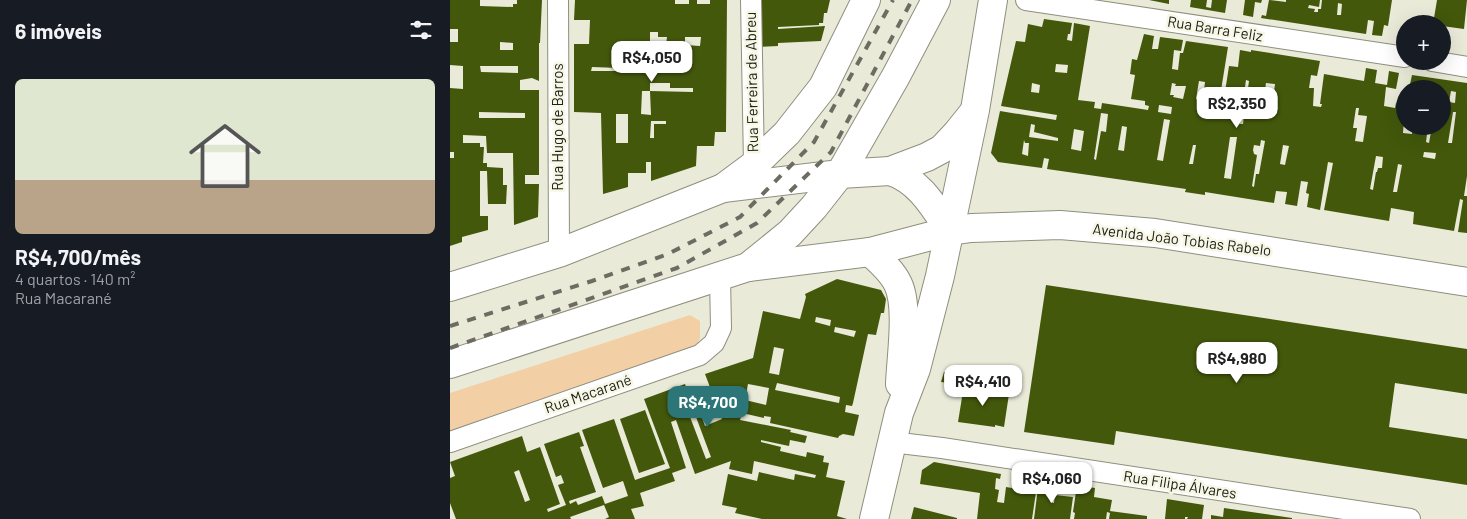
<!DOCTYPE html>
<html lang="pt">
<meta charset="utf-8">
<style>
body{margin:0;font-family:Barlow,sans-serif;background:#20242c;color:#f1f3f6;height:100vh;display:flex;flex-direction:column;font-size:19px;white-space:nowrap}
*{box-sizing:border-box;margin:0}
p{font-size:16px;color:#9ea1a6}
.icon{flex:none;width:28px;height:28px;fill:none;stroke:currentColor;stroke-width:2;stroke-linecap:round;stroke-linejoin:round}
.map{position:relative;flex:1;overflow:hidden}
.drawer{display:flex;flex-direction:column;background:#171b24;width:450px}
.drawer>*{flex:none}
.tools{position:absolute;left:946px;top:15px;display:grid;gap:10px}
.tools a{display:grid;place-items:center;width:55px;height:55px;border-radius:50%;background:#171b24;box-shadow:0 5px 20px #0002;font-size:25px}
.price{position:absolute;translate:-50% -42px;padding:0 11px;border-radius:10px;background:#fff;color:#222;font-size:16px;line-height:32px;filter:drop-shadow(0 1px 2px #0008)}
.price::after{content:'';position:absolute;left:50%;top:30px;width:15px;height:11px;margin-left:-8px;background:inherit;clip-path:polygon(0 0,100% 0,50% 100%)}
.price.on{background:#2c7677;color:#fff}
ul{padding:0;list-style:none}
li{display:grid;align-content:center;gap:10px;height:265px;padding:0 15px}
li span{display:grid;place-items:center;height:155px;border-radius:8px;color:#555}
li>.icon{margin-inline-start:auto}
span .icon{width:90px;height:90px;fill:#fffc;stroke-width:1}
li b{font-size:21px}
h2{display:flex;justify-content:space-between;align-items:center;height:60px;padding:0 15px;font-size:21px}
main{display:flex;flex:1;min-height:0}
.map>svg:first-child{display:block}
.green{fill:#f3cfa6}
.building{fill:#43580b;fill-rule:evenodd}
.lines{fill:none;stroke-linecap:round;stroke-linejoin:round}
.street-casing{stroke:#8f8f7f;stroke-width:22}
.secondary-casing{stroke:#8f8f7f;stroke-width:30}
.primary-casing{stroke:#8f8f7f;stroke-width:30}
.street{stroke:#fff;stroke-width:20}
.secondary{stroke:#fff;stroke-width:28}
.primary{stroke:#fff;stroke-width:28}
.rail{stroke:#6c6c62;stroke-width:4;stroke-dasharray:9 9;stroke-linecap:butt}
.labels{text-anchor:middle;stroke-width:5;stroke-linejoin:round;paint-order:stroke}
.street-label{font-size:15px;fill:#20201a;stroke:#f7f7e6}
</style>
<main>
<section class="drawer">
<h2>6 imóveis<svg class="icon" aria-label="filters" viewBox="0 0 24 24"><path d="M4 7h16M4 17h16"/><circle cx="9" cy="7" r="2"/><circle cx="15" cy="17" r="2"/></svg></h2>
<ul>
<li><span style="background:linear-gradient(#dfe7d0 65%,#b9a48a 0)"><svg class="icon" aria-label="home" viewBox="0 0 24 24"><path d="M3 11l9-7 9 7M6 9v11h12V9"/></svg></span><div><b>R$4,700/mês</b><p>4 quartos · 140 m²</p><p>Rua Macarané</p></div></li>
</ul>
</section>
<div class="map">
<svg width="1017" height="519" viewBox="0 0 1017 519">
<rect width="100%" height="100%" fill="#eaead9"/>
<!-- green -->
<polygon class="green" points="240,315 250,321 250,338 244,352 0,430 0,393"/>
<!-- building -->
<g class="building">
<path d="M0,0H30V6L63,7V4H67V0H92L90,43H89V81L82,78L70,80V90H89V175H75V184H89L88,217L64,225L63,153H37L36,136L13,135V143H30V147H34L33,163H37V167L53,168V185H57L56,204H38L37,171H30V216H38V230L12,237V242L0,246V158H4V152H0V88L13,89V66L0,65V42H8V29H0ZM50,42L63,43V50H50ZM30,66H68V73L31,72ZM29,112L75,113V118H29Z"/>
<path d="M125,0H225V4H239V0H247V4H260V0H277L276,132H265L264,146H247L246,166L201,181V162H196V173H178V187L153,194L151,113L124,112V44H139L140,20H124ZM200,32H208V37H217L216,45H200ZM235,37H251L250,46L235,45ZM142,67L169,68L170,71H141ZM200,83H220V88H243V92L200,91L201,115L191,114L192,91H200ZM166,114H178V143H166ZM201,121H216V124H204V138H200Z"/>
<polygon points="310,0 380,0 377,13 374,13 373,23 369,23 369,25 328,27 328,29 375,26 371,41 328,43 328,46 309,47"/>
<polygon points="699,0 719,0 719,4"/>
<polygon points="741,0 757,0 756,7 761,8 762,0 777,0 775,13 740,7"/>
<polygon points="795,0 812,0 811,3 805,2 803,17 793,15"/>
<path d="M819,0L836,2V0H870L869,7L859,5L858,8L865,9L864,12H868V9H871L872,0H942L938,26L934,25L932,36L922,35L924,21L918,20L916,34L811,18L812,15L816,16ZM888,3L892,4L891,15H887Z"/>
<polygon points="987,0 1017,0 1014,29 992,26 992,24 983,24"/>
<path d="M594,19L622,23L620,34H618L617,40L622,41L624,23L640,26L628,100L645,102L644,108L651,109L652,103L698,110L699,106L695,105V101L681,99L685,75L680,74L682,59L687,60L694,34L704,36L702,49H708L710,37L733,40L731,51L724,50L722,69L728,70L730,53H733L736,41L778,47L768,109L791,113L790,124H793L799,81L796,80L792,108L773,105L779,66L788,67L790,50L801,52V50L870,61L867,76L861,75L859,88H864L863,106L871,107L872,104H870L874,74L914,81L916,68L927,70L925,83L937,85L939,71L949,73L946,89L936,87L934,106L945,108L946,103L955,106L953,133L962,134L963,126H978L976,142L979,143L982,126H992V89H959L962,75L1017,83V176L1014,196H1017V233L1008,232L1013,200L1010,199L1004,231L963,224L964,212L941,208L939,221L874,210L883,163L878,162L870,210L857,207L859,194L856,193L858,182L851,181L847,206L835,204L837,192L826,191L824,203L755,192V195L735,192L736,189L597,169L599,159L594,158L592,168L548,162L541,153L550,111L606,120L607,115L551,106L566,41L575,42L578,24L592,27ZM606,64L618,65L617,73L605,72ZM749,81L755,82L753,98L751,100L746,99ZM582,83L590,85L589,93L581,92ZM722,83L726,84L725,86H736L733,99L723,97L724,95H720ZM816,83L825,84L822,108L813,106ZM1001,91L1006,92L1005,103L999,102ZM709,105L722,107L721,114L708,112ZM906,108H909L908,115L917,116L913,142L905,141L907,128H903ZM1003,112H1006L1002,143H998ZM651,113L658,114L656,132L651,131L646,160L644,159ZM714,119L720,120L713,161L707,160ZM581,124L585,125L584,132L608,138V141L579,137ZM672,126L677,127L674,151L668,150ZM624,129L634,131L631,151L621,149ZM780,137H787L781,179L774,178ZM574,140L575,143H579L578,156L572,154ZM811,140L815,141L809,174H806L804,187L802,186L807,155L804,154L803,150L804,145L810,146ZM743,145H746L743,164H739ZM833,145L839,146L835,165L830,164ZM974,152L986,153L985,159L973,157ZM926,156L933,157L932,168H928L927,172H926L923,190L920,189ZM948,164L952,165L947,192H943Z"/>
<path d="M387,279L431,290L436,299L434,313H431L426,335L418,334L403,403L402,406L396,405L395,412L409,415L404,436L393,434L389,436L388,438L320,423L321,417L314,416V418L292,413L290,420L341,430L340,432L357,436L355,443L340,440L339,446L311,440V442L331,447L330,451L356,457L357,452L374,456L373,462L379,463L376,477L395,481L387,516L397,519H312L285,513L287,508L272,505L278,474L307,481L309,472L344,480L345,474L365,478L366,475L304,461L302,474L279,469L281,461L245,474L226,420L221,422L236,468L222,473L225,481L190,493L194,506L181,509L185,519H155L159,517L154,505L120,517L121,519H6L0,503V478L5,476L0,462L72,436L77,452L90,447L110,504L97,509L98,512L116,505L108,485L114,483L111,475L106,477L94,444L129,432L134,446L130,447L146,492L119,501L120,504L126,501L128,505L152,496L155,504L178,496L173,481L153,488L132,430L164,419L185,480L220,468L194,399L235,384L243,407L237,409L256,459L261,457L246,417L251,415L255,426L272,419L255,374L303,358L313,311L350,319L356,297L355,294ZM366,317L381,320L380,326L365,322ZM385,327L406,331L404,337L384,332ZM324,347L334,349L329,375L319,373ZM327,383L390,397L389,403L325,390ZM298,384L319,388L316,405L295,400ZM69,470L80,500L75,502L64,472Z"/>
<polygon points="596,285 1017,349 1017,394 945,383 939,427 1017,439 1017,485 666,431 664,445 574,432"/>
<polygon points="494,372 502,373 500,383 491,382"/>
<polygon points="514,385 559,394 554,427 545,425 545,427 508,422"/>
<polygon points="195,410 215,464 189,473 170,419"/>
<polygon points="484,462 551,474 550,479 546,478 545,489 549,490 547,502 554,503 556,487 586,492 582,519 527,519 530,493 470,484 472,470"/>
<polygon points="589,480 604,482 600,502 604,503 605,495 623,497 620,519 584,519"/>
<polygon points="627,485 645,488 644,497 662,500 660,511 697,516 697,519 659,519 660,513 657,512 656,519 624,519 625,513 623,512"/>
<polygon points="717,499 754,505 752,519 737,519 738,517 735,517 735,519 715,519"/>
<polygon points="464,507 507,518 507,519 461,519"/>
<polygon points="774,508 842,518 842,519 761,519 761,515 773,517"/>
</g>
<g class="lines">
<defs>
<g id="street">
<polyline points="108,0 109,253"/>
<polyline points="301,0 304,165"/>
<polyline points="576,0 955,57"/>
<polyline points="982,61 1017,67"/>
<polyline points="0,442 250,355 264,343 271,328 270,277"/>
<polyline points="441,442 492,448 960,519"/>
</g>
<g id="secondary">
<path d="M440,171C469,180 484,207 500,231"/>
<polyline points="273,188 390,174 440,171 477,157 492,149 507,133 523,113"/>
<path d="M420,252C430,261 442,271 448,284C459,307 451,357 450,384"/>
<polyline points="298,267 420,252 500,231 521,228 610,225 705,233 1017,282"/>
<polyline points="424,519 449,413 466,369 490,276 525,110 543,0"/>
</g>
<g id="primary">
<polyline points="0,287 109,253 273,188 304,165 337,133 373,87 416,0"/>
<polyline points="0,364 298,267 340,233 364,207 390,174 446,76 486,0"/>
</g>
</defs>
<!-- street casing -->
<use href="#street" class="street-casing"/>
<!-- secondary casing -->
<use href="#secondary" class="secondary-casing"/>
<!-- primary casing -->
<use href="#primary" class="primary-casing"/>
<!-- street -->
<use href="#street" class="street"/>
<!-- secondary -->
<use href="#secondary" class="secondary"/>
<!-- primary -->
<use href="#primary" class="primary"/>
<!-- rail -->
<g class="rail">
<polyline points="0,326 142,281 218,254 290,217 364,142 443,0"/>
<polyline points="0,348 227,268 307,223 381,152 462,0"/>
</g>
</g>
<g class="labels">
<!-- street labels -->
<g class="street-label">
<text transform="translate(765 29) rotate(9)" y="5">Rua Barra Feliz</text>
<text transform="translate(302 82) rotate(-91)" y="5">Rua Ferreira de Abreu</text>
<text transform="translate(108 127) rotate(-90)" y="5">Rua Hugo de Barros</text>
<text transform="translate(732 240) rotate(7)" y="5">Avenida João Tobias Rabelo</text>
<text transform="translate(138 394) rotate(-19)" y="5">Rua Macarané</text>
<text transform="translate(730 485) rotate(9)" y="5">Rua Filipa Álvares</text>
</g>
</g>
</svg>
<div class="tools">
<a>+</a>
<a>−</a>
</div>
<b class="price" style="left:202px;top:83px">R$4,050</b>
<b class="price" style="left:787px;top:129px">R$2,350</b>
<b class="price" style="left:787px;top:384px">R$4,980</b>
<b class="price" style="left:533px;top:407px">R$4,410</b>
<b class="price on" style="left:258px;top:428px">R$4,700</b>
<b class="price" style="left:602px;top:504px">R$4,060</b>
</div>
</main>
